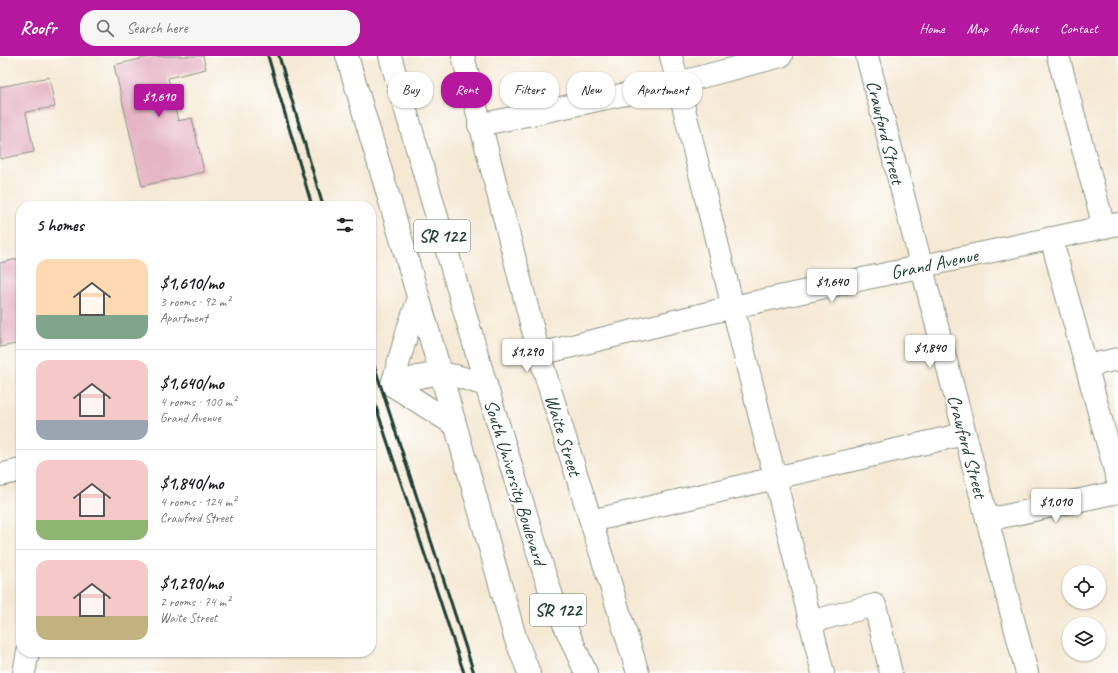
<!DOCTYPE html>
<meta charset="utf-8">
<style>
body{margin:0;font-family:Caveat,sans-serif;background:#f6f6f6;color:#202124;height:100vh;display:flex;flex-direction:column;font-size:15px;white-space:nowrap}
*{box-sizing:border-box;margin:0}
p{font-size:13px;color:#757577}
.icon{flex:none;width:22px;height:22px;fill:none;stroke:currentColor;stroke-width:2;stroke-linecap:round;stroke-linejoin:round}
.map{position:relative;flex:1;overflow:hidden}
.side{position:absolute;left:16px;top:145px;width:360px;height:456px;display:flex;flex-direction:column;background:#fff;border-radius:16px;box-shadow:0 1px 3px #0004}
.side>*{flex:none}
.top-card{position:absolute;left:388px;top:16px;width:380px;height:36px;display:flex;gap:8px}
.controls{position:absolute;left:1062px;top:509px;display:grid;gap:8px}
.controls a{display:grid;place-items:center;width:44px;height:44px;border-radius:50%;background:#fff;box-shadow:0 1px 3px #0004;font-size:20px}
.price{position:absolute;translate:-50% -34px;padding:0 9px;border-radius:4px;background:#fff;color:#222;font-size:13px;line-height:26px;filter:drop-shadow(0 1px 2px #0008)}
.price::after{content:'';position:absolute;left:50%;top:24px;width:12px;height:9px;margin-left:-6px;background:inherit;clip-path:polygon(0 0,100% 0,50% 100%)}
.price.current{background:#b5179e;color:#fff}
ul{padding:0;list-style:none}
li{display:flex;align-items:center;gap:12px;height:100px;padding:0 20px}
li+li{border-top:1px solid #e0e0e0}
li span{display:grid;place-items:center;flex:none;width:112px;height:80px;border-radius:12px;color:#555}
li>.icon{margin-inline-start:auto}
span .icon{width:48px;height:48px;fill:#fffc;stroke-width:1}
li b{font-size:17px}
h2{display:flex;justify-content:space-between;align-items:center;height:48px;padding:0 20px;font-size:17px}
.tag{padding:0 14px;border-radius:16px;background:#fff;box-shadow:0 1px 3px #0004;font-size:14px;line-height:36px}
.tag.current{background:#b5179e;color:#fff}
header{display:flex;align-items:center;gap:24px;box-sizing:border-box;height:56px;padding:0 20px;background:#b5179e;color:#fff}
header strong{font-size:19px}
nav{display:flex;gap:22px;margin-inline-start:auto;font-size:14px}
.search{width:280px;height:36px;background:#f6f6f6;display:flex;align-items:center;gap:10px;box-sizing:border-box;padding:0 14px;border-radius:16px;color:#757577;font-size:15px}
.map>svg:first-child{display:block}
.building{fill:#e5b4c5}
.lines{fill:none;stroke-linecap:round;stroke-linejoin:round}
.minor-casing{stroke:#8a9384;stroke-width:24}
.major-casing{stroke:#8a9384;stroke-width:24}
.minor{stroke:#fff;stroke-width:22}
.major{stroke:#fff;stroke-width:22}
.rail{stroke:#1f3d34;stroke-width:3}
.labels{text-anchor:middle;stroke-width:4;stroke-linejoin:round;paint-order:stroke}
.shield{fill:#fff;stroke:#627771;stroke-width:1}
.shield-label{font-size:18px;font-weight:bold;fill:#1f3d34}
.street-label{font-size:19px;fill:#1f3d34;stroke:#fff}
</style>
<header>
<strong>Roofr</strong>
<div class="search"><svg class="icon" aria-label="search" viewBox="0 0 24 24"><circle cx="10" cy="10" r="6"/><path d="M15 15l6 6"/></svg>Search here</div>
<nav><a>Home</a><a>Map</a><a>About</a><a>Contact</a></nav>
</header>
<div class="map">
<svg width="1118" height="617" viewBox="0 0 1118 617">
<rect width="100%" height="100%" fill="#fff"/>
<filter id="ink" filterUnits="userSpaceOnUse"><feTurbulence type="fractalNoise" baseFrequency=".025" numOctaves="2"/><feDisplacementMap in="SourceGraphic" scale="8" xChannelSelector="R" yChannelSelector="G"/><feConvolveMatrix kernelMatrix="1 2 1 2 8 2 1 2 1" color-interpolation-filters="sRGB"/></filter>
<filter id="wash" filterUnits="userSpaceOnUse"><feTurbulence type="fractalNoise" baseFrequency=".012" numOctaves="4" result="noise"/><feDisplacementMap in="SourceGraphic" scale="16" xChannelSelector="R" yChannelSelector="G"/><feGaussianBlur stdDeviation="0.9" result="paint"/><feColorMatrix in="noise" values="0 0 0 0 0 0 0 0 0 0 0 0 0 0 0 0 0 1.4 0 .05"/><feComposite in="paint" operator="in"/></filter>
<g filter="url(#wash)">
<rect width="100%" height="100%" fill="#f5e9d4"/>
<g id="blocks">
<!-- building -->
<g class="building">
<polygon points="154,0 203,0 206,13 168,22 178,65 192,62 204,116 142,130 114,9"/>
<polygon points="49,21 55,51 26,56 34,96 0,103 0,31"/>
<polygon points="21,202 21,287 0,291 0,207"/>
</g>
</g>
</g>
<g filter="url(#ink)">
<use href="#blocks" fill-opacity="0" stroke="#8a9384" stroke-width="1"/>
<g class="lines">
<defs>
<g id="minor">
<polyline points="463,0 539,298 638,617"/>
<polyline points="671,0 823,617"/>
<polyline points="867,0 1027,617"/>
<polyline points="1058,0 1104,171"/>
<polyline points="479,69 678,27 781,0"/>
<polyline points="1051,182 1118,425"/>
<polyline points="539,298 733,251 1118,168"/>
<polyline points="1087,310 1118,303"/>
<path d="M392,329C408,324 424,318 441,318C456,318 471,325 486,329"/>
<polyline points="392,329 409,270 418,245"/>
<polyline points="392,329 455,369"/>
<polyline points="0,419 21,414"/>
<polyline points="987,464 1118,436"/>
<polyline points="591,465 964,378"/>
<polyline points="810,566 875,549 891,617"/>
<polyline points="24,617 28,596"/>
</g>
<g id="major">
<polyline points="347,0 441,318 515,581 529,617"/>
<polyline points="390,0 486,329 543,513 553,543 586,617"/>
</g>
</defs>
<!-- minor casing -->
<use href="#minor" class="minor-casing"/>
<!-- major casing -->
<use href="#major" class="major-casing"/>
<!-- minor -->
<use href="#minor" class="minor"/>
<!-- major -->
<use href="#major" class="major"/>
<!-- rail -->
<g class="rail">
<polyline points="268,0 312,150"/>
<polyline points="279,0 323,150"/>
<polyline points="371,300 474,617"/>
<polyline points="371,336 464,617"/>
</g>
</g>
</g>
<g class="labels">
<!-- shield labels -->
<g class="shield">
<rect x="414" y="164" width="56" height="32" rx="3"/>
<rect x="530" y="538" width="56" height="32" rx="3"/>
</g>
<g class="shield-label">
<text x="442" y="186">SR 122</text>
<text x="558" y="560">SR 122</text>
</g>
<!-- street labels -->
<g class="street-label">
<text transform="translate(886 76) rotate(76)" y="7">Crawford Street</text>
<text transform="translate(934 207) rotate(-12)" y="7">Grand Avenue</text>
<text transform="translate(564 379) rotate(73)" y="7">Waite Street</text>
<text transform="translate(968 390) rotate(75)" y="7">Crawford Street</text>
<text transform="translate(516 426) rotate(73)" y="7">South University Boulevard</text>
</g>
</g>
</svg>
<div class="controls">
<a><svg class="icon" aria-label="locate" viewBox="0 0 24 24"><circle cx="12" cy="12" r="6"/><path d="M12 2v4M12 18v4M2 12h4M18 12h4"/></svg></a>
<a><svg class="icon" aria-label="layers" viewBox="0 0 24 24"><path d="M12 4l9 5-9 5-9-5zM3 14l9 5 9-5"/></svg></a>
</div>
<b class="price current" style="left:159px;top:62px">$1,610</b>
<b class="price" style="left:832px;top:247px">$1,640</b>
<b class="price" style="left:930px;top:313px">$1,840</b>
<b class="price" style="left:527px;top:317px">$1,290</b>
<b class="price" style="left:1056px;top:467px">$1,010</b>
<div class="top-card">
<a class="tag">Buy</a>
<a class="tag current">Rent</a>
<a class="tag">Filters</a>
<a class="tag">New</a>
<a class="tag">Apartment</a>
</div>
<section class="side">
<h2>5 homes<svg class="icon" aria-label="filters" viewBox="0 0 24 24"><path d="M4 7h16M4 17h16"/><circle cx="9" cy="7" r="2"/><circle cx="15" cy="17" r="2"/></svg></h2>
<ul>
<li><span style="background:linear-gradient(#ffd9b3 70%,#7fa58c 0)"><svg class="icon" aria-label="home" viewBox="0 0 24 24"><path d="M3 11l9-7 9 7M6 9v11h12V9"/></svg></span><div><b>$1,610/mo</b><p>3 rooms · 92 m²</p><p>Apartment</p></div></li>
<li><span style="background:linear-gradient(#f6c9c9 75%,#9aa5b1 0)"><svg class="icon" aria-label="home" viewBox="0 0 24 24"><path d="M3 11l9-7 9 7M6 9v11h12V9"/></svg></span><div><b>$1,640/mo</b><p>4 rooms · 100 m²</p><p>Grand Avenue</p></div></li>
<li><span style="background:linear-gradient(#f6c9c9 75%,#8fb573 0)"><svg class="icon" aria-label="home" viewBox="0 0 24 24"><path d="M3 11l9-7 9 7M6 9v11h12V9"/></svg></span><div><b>$1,840/mo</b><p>4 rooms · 124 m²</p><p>Crawford Street</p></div></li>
<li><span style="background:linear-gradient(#f6c9c9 70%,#c2b280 0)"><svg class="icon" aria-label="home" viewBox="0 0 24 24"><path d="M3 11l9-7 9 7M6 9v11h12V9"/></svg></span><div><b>$1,290/mo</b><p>2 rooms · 74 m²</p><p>Waite Street</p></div></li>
</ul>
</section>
</div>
